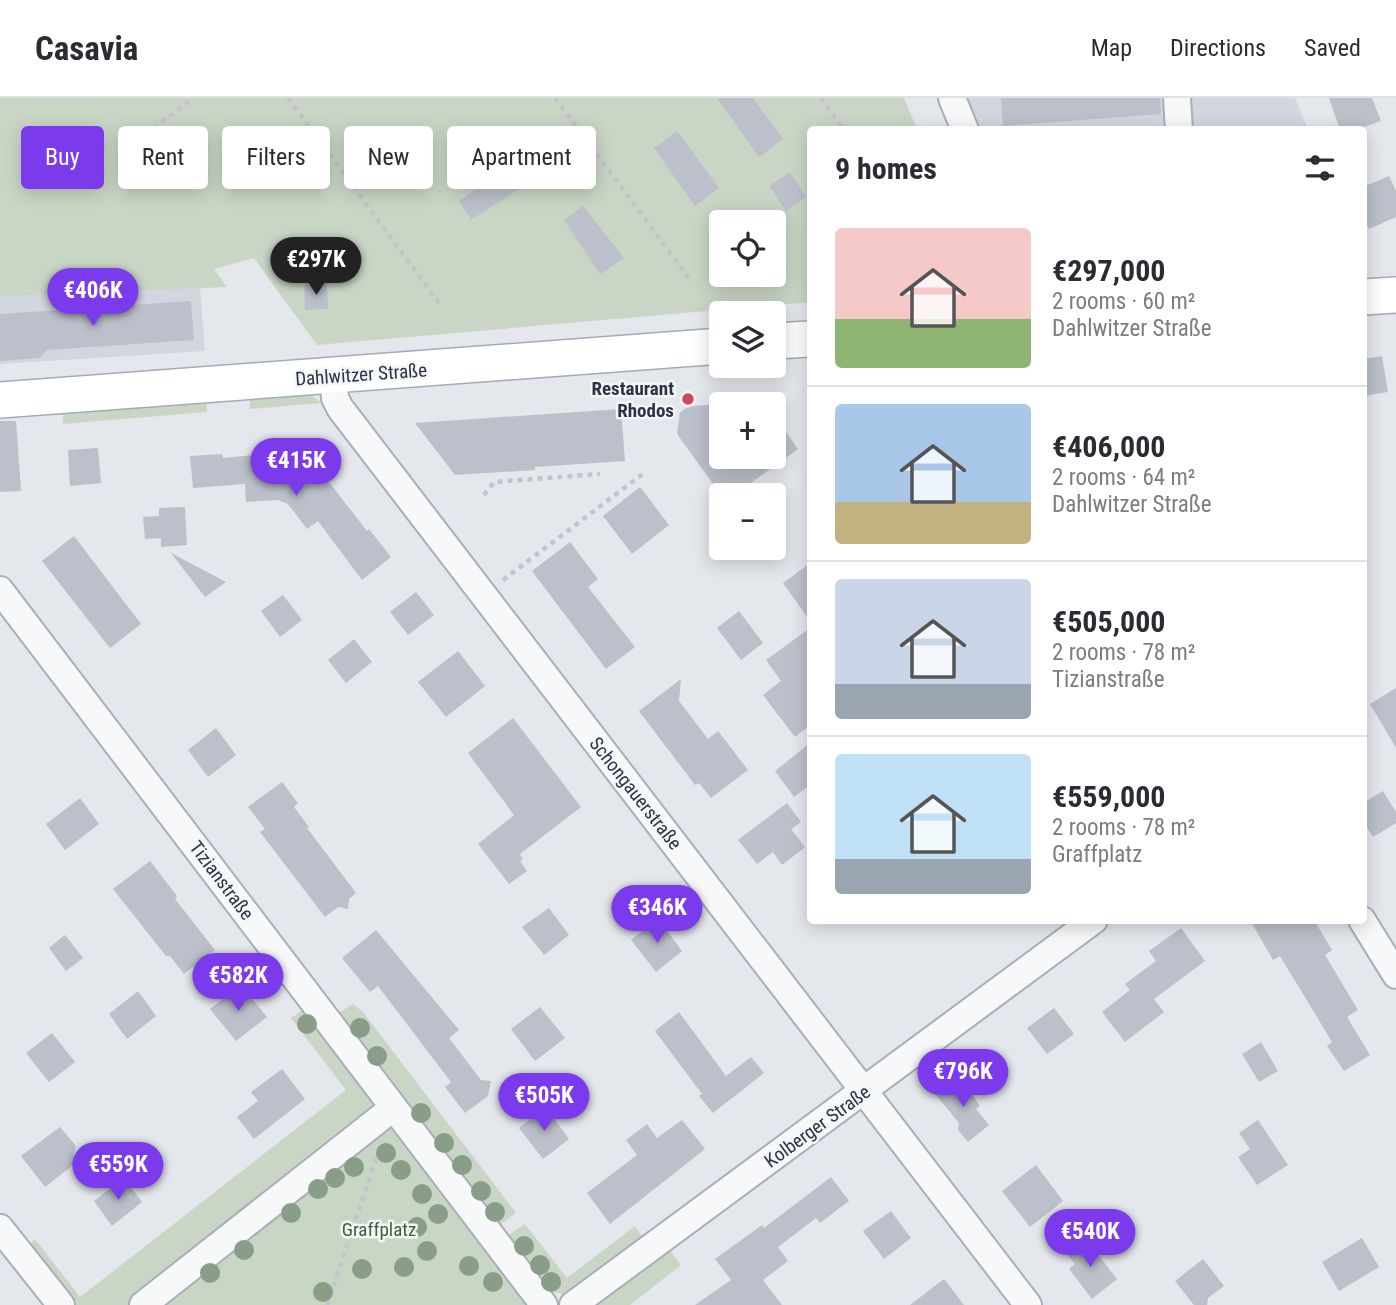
<!DOCTYPE html>
<meta charset="utf-8">
<style>
body{margin:0;font-family:"Roboto Condensed",sans-serif;background:#f2f2f3;color:#2b2b33;height:100vh;display:flex;flex-direction:column;font-size:26px;white-space:nowrap}
*{box-sizing:border-box;margin:0}
p{font-size:23px;color:#7c7c81}
.icon{flex:none;width:38px;height:38px;fill:none;stroke:currentColor;stroke-width:2;stroke-linecap:round;stroke-linejoin:round}
.map{position:relative;flex:1;overflow:hidden}
.side{position:absolute;left:807px;top:28px;width:560px;height:798px;display:flex;flex-direction:column;background:#fff;border-radius:7px;box-shadow:0 4px 18px #0003}
.side>*{flex:none}
.top-card{position:absolute;left:21px;top:28px;width:665px;height:63px;display:flex;gap:14px}
.tools{position:absolute;left:709px;top:112px;display:grid;gap:14px}
.tools a{display:grid;place-items:center;width:77px;height:77px;border-radius:7px;background:#fff;box-shadow:0 4px 18px #0003;font-size:35px}
.price{position:absolute;translate:-50% -60px;padding:0 16px;border-radius:24px;background:#7c3aed;color:#fff;font-size:23px;line-height:46px;filter:drop-shadow(0 2px 4px #0008)}
.price::after{content:'';position:absolute;left:50%;top:42px;width:21px;height:16px;margin-left:-10px;background:inherit;clip-path:polygon(0 0,100% 0,50% 100%)}
.price.active{background:#222;color:#fff}
ul{padding:0;list-style:none}
li{display:flex;align-items:center;gap:21px;height:175px;padding:0 28px}
li+li{border-top:2px solid #e1e1e2}
li span{display:grid;place-items:center;flex:none;width:196px;height:140px;border-radius:7px;color:#555}
li>.icon{margin-inline-start:auto}
span .icon{width:84px;height:84px;fill:#fffc;stroke-width:1}
li b{font-size:30px}
h2{display:flex;justify-content:space-between;align-items:center;height:84px;padding:0 28px;font-size:30px}
.pill{padding:0 24px;border-radius:7px;background:#fff;box-shadow:0 4px 18px #0003;font-size:24px;line-height:63px}
.pill.active{background:#7c3aed;color:#fff}
header{display:flex;align-items:center;gap:42px;box-sizing:border-box;height:98px;padding:0 35px;background:#fff;border-bottom:2px solid #e1e1e2}
header strong{font-size:33px}
nav{display:flex;gap:38px;margin-inline-start:auto;font-size:24px}
.map>svg:first-child{display:block}
.built{fill:#d2d6de}
.green{fill:#c9d6c5;fill-rule:evenodd}
.building{fill:#bbc0ca}
.lines{fill:none;stroke-linecap:round;stroke-linejoin:round}
.minor-casing{stroke:#a9aeb7;stroke-width:30}
.major-casing{stroke:#a3abb8;stroke-width:38}
.path{stroke:#c2c5cb;stroke-width:4.5;stroke-dasharray:5 5;stroke-linecap:butt}
.minor{stroke:#f7f8fa;stroke-width:26}
.major{stroke:#fff;stroke-width:35}
.tree{fill:#899d89}
.poi-dot{fill:#d1495b;stroke:#f4f6f9;stroke-width:2.5}
.labels{text-anchor:middle;stroke-width:5;stroke-linejoin:round;paint-order:stroke}
.street-label{font-size:19px;fill:#2b3445;stroke:#f4f6f9}
.poi-label{font-size:19px;font-weight:bold;fill:#2b3445;stroke:#f4f6f9;text-anchor:end}
.park-label{font-size:19px;fill:#3f6138;stroke:#f4f6f9}
</style>
<header>
<strong>Casavia</strong>
<nav><a>Map</a><a>Directions</a><a>Saved</a></nav>
</header>
<div class="map">
<svg width="1396" height="1207" viewBox="0 0 1396 1207">
<rect width="100%" height="100%" fill="#e4e7ec"/>
<!-- built -->
<g class="built">
<polygon points="968,0 1295,0 1308,31 981,31"/>
<polygon points="200,190 205,253 0,266 0,199"/>
</g>
<!-- green -->
<g class="green">
<path d="M0,0H904L917,31L810,32V204L317,247L254,160L214,171L227,189L0,199ZM721,124H774V177H721Z"/>
<polygon points="306,294 322,305 250,311 250,298"/>
<polygon points="206,302 207,314 63,326 63,313"/>
<polygon points="353,906 363,914 516,1115 496,1130 335,917"/>
<polygon points="309,908 374,997 374,1014 130,1207 73,1207 27,1149 35,1141 80,1199 346,992 291,920"/>
<polygon points="384,1030 399,1033 530,1207 159,1207"/>
<polygon points="525,1126 567,1180 635,1128 645,1143 567,1197 543,1192 503,1141"/>
<polygon points="665,1146 681,1167 630,1207 585,1207"/>
</g>
<!-- building -->
<g class="building">
<polygon points="717,0 753,0 783,41 759,59"/>
<polygon points="1001,0 1160,0 1161,16 1003,28"/>
<polygon points="1329,0 1372,0 1381,23 1356,32 1340,32"/>
<polygon points="677,33 719,90 695,108 654,50"/>
<polygon points="505,71 519,91 471,122 459,103"/>
<polygon points="790,74 806,99 786,113 769,88"/>
<polygon points="1389,78 1396,93 1396,119 1369,131 1363,118 1363,89"/>
<polygon points="583,108 624,160 600,176 564,122"/>
<polygon points="327,185 328,211 305,212 304,187"/>
<polygon points="191,203 194,242 46,252 40,260 0,263 0,216"/>
<polygon points="1382,258 1388,294 1363,298 1363,261"/>
<polygon points="721,306 721,359 774,359 774,317 798,351 734,397 721,397 677,336 680,315 684,311 693,308"/>
<polygon points="621,311 625,363 535,369 535,372 455,377 415,325"/>
<polygon points="0,323 16,323 21,393 0,394"/>
<polygon points="98,350 101,385 70,388 68,352"/>
<polygon points="304,352 367,433 369,431 391,459 362,482 318,423 307,431 288,406 278,402 246,404 245,386 193,390 190,358 222,356 223,360"/>
<polygon points="640,389 669,427 632,456 603,418"/>
<polygon points="185,409 187,447 161,449 161,440 145,441 143,419 159,418 159,410"/>
<polygon points="74,438 141,526 110,550 42,463"/>
<polygon points="570,444 598,481 588,489 635,549 606,571 532,473"/>
<polygon points="171,455 226,484 205,499"/>
<polygon points="810,465 810,523 783,485"/>
<polygon points="416,494 434,517 408,537 390,514"/>
<polygon points="283,497 302,522 280,539 261,513"/>
<polygon points="739,513 763,545 741,562 717,530"/>
<polygon points="810,530 810,627 795,639 763,597 781,583 766,562"/>
<polygon points="354,541 372,564 346,585 328,562"/>
<polygon points="458,553 485,588 446,619 418,584"/>
<polygon points="681,581 679,603 708,641 718,633 748,672 711,700 699,685 695,687 639,613"/>
<polygon points="1396,590 1396,650 1370,606"/>
<polygon points="513,620 581,709 520,756 523,761 520,763 527,773 509,786 478,746 514,717 468,655"/>
<polygon points="216,630 236,657 208,679 188,652"/>
<polygon points="810,645 810,687 794,699 775,673"/>
<polygon points="282,684 298,705 294,709 309,729 307,730 356,795 349,801 348,811 338,809 325,819 260,734 265,731 248,709"/>
<polygon points="1383,693 1396,714 1396,725 1373,739 1363,723 1363,705"/>
<polygon points="80,700 99,726 65,752 46,726"/>
<polygon points="787,705 801,724 791,731 805,749 782,767 773,754 757,766 738,742"/>
<polygon points="150,763 177,798 175,801 215,852 184,876 170,858 166,858 113,791"/>
<polygon points="549,810 569,837 544,857 522,829"/>
<polygon points="658,821 682,853 656,874 631,842"/>
<polygon points="1250,822 1314,822 1332,852 1325,857 1358,912 1347,919 1370,957 1344,973 1327,948 1332,944 1280,858 1273,862"/>
<polygon points="1181,830 1205,863 1154,901 1164,914 1125,944 1102,914 1130,892 1125,886 1156,863 1149,853"/>
<polygon points="376,832 459,932 449,940 481,982 491,983 488,998 465,1015 445,989 451,984 378,888 370,894 342,860"/>
<polygon points="65,837 83,860 66,873 49,850"/>
<polygon points="241,887 267,919 236,943 210,911"/>
<polygon points="138,893 156,918 127,941 109,916"/>
<polygon points="540,909 565,940 535,963 511,931"/>
<polygon points="1054,910 1074,936 1047,956 1027,930"/>
<polygon points="679,914 726,978 751,959 764,975 713,1015 699,998 702,996 655,933"/>
<polygon points="52,935 75,964 49,984 26,955"/>
<polygon points="1261,944 1278,973 1259,984 1242,956"/>
<polygon points="282,971 305,1001 254,1041 237,1019 258,1003 251,994"/>
<polygon points="960,979 980,1008 976,1011 989,1027 968,1044 958,1032 959,1025 936,997"/>
<polygon points="546,1010 569,1041 543,1061 519,1030"/>
<polygon points="682,1022 705,1051 610,1126 587,1095 637,1057 626,1042 647,1026 657,1040"/>
<polygon points="1258,1022 1288,1067 1257,1087 1238,1059 1250,1051 1239,1035"/>
<polygon points="60,1029 76,1048 73,1059 77,1064 45,1089 21,1058"/>
<polygon points="1036,1067 1063,1103 1030,1129 1002,1093"/>
<polygon points="831,1079 849,1103 820,1125 816,1120 778,1149 788,1163 763,1182 782,1207 695,1207 731,1182 715,1161 762,1127 764,1130"/>
<polygon points="124,1080 142,1104 112,1128 94,1103"/>
<polygon points="891,1113 911,1140 884,1161 863,1133"/>
<polygon points="1362,1140 1379,1169 1339,1193 1322,1164"/>
<polygon points="1086,1141 1117,1181 1092,1201 1069,1171 1075,1166 1067,1156"/>
<polygon points="1203,1161 1224,1188 1208,1200 1207,1207 1194,1207 1175,1183"/>
<polygon points="944,1181 964,1207 910,1207"/>
</g>
<g class="lines">
<defs>
<g id="minor">
<polyline points="952,0 965,32"/>
<polyline points="1177,0 1179,32"/>
<polyline points="333,278 335,300 340,310 1028,1207"/>
<polyline points="0,492 544,1207"/>
<polyline points="1362,822 1396,877"/>
<polyline points="0,1130 61,1207"/>
<polyline points="143,1207 393,1010"/>
<polyline points="573,1207 1094,822"/>
</g>
<g id="major">
<polyline points="1363,199 1396,197"/>
<polyline points="774,243 810,241"/>
<polyline points="0,302 721,248"/>
</g>
</defs>
<!-- minor casing -->
<use href="#minor" class="minor-casing"/>
<!-- major casing -->
<use href="#major" class="major-casing"/>
<!-- path -->
<g class="path">
<polyline points="288,0 441,208"/>
<polyline points="555,0 690,182"/>
<polyline points="821,0 844,32"/>
<polyline points="145,36 194,0"/>
<polyline points="484,397 494,384 600,376"/>
<polyline points="503,482 644,375"/>
<polyline points="327,1207 378,1055"/>
</g>
<!-- minor -->
<use href="#minor" class="minor"/>
<!-- major -->
<use href="#major" class="major"/>
</g>
<!-- trees -->
<g class="tree">
<circle cx="307" cy="926" r="10"/>
<circle cx="360" cy="930" r="10"/>
<circle cx="377" cy="958" r="10"/>
<circle cx="421" cy="1015" r="10"/>
<circle cx="444" cy="1045" r="10"/>
<circle cx="386" cy="1055" r="10"/>
<circle cx="462" cy="1067" r="10"/>
<circle cx="354" cy="1069" r="10"/>
<circle cx="401" cy="1072" r="10"/>
<circle cx="335" cy="1080" r="10"/>
<circle cx="318" cy="1091" r="10"/>
<circle cx="481" cy="1093" r="10"/>
<circle cx="422" cy="1096" r="10"/>
<circle cx="495" cy="1114" r="10"/>
<circle cx="291" cy="1115" r="10"/>
<circle cx="438" cy="1116" r="10"/>
<circle cx="417" cy="1129" r="10"/>
<circle cx="524" cy="1148" r="10"/>
<circle cx="244" cy="1152" r="10"/>
<circle cx="427" cy="1153" r="10"/>
<circle cx="540" cy="1167" r="10"/>
<circle cx="469" cy="1168" r="10"/>
<circle cx="404" cy="1169" r="10"/>
<circle cx="362" cy="1171" r="10"/>
<circle cx="210" cy="1175" r="10"/>
<circle cx="493" cy="1184" r="10"/>
<circle cx="551" cy="1184" r="10"/>
<circle cx="323" cy="1194" r="10"/>
</g>
<!-- markers -->
<circle class="poi-dot" cx="688" cy="301" r="7"/>
<g class="labels">
<!-- street labels -->
<g class="street-label">
<text transform="translate(361 276) rotate(-4)" y="7">Dahlwitzer Straße</text>
<text transform="translate(636 695) rotate(52)" y="7">Schongauerstraße</text>
<text transform="translate(222 782) rotate(53)" y="7">Tizianstraße</text>
<text transform="translate(817 1028) rotate(-36)" y="7">Kolberger Straße</text>
</g>
<!-- poi labels -->
<g class="poi-label">
<text x="674" y="297">Restaurant<tspan x="674" dy="22">Rhodos</tspan></text>
</g>
<!-- park labels -->
<g class="park-label">
<text x="379" y="1138">Graffplatz</text>
</g>
</g>
</svg>
<div class="tools">
<a><svg class="icon" aria-label="locate" viewBox="0 0 24 24"><circle cx="12" cy="12" r="6"/><path d="M12 2v4M12 18v4M2 12h4M18 12h4"/></svg></a>
<a><svg class="icon" aria-label="layers" viewBox="0 0 24 24"><path d="M12 4l9 5-9 5-9-5zM3 14l9 5 9-5"/></svg></a>
<a>+</a>
<a>−</a>
</div>
<b class="price active" style="left:316px;top:199px">€297K</b>
<b class="price" style="left:93px;top:230px">€406K</b>
<b class="price" style="left:296px;top:400px">€415K</b>
<b class="price" style="left:657px;top:847px">€346K</b>
<b class="price" style="left:238px;top:915px">€582K</b>
<b class="price" style="left:963px;top:1011px">€796K</b>
<b class="price" style="left:544px;top:1035px">€505K</b>
<b class="price" style="left:118px;top:1104px">€559K</b>
<b class="price" style="left:1090px;top:1171px">€540K</b>
<div class="top-card">
<a class="pill active">Buy</a>
<a class="pill">Rent</a>
<a class="pill">Filters</a>
<a class="pill">New</a>
<a class="pill">Apartment</a>
</div>
<section class="side">
<h2>9 homes<svg class="icon" aria-label="filters" viewBox="0 0 24 24"><path d="M4 7h16M4 17h16"/><circle cx="9" cy="7" r="2"/><circle cx="15" cy="17" r="2"/></svg></h2>
<ul>
<li><span style="background:linear-gradient(#f6c9c9 65%,#8fb573 0)"><svg class="icon" aria-label="home" viewBox="0 0 24 24"><path d="M3 11l9-7 9 7M6 9v11h12V9"/></svg></span><div><b>€297,000</b><p>2 rooms · 60 m²</p><p>Dahlwitzer Straße</p></div></li>
<li><span style="background:linear-gradient(#a9c7e8 70%,#c2b280 0)"><svg class="icon" aria-label="home" viewBox="0 0 24 24"><path d="M3 11l9-7 9 7M6 9v11h12V9"/></svg></span><div><b>€406,000</b><p>2 rooms · 64 m²</p><p>Dahlwitzer Straße</p></div></li>
<li><span style="background:linear-gradient(#c9d6e8 75%,#9aa5b1 0)"><svg class="icon" aria-label="home" viewBox="0 0 24 24"><path d="M3 11l9-7 9 7M6 9v11h12V9"/></svg></span><div><b>€505,000</b><p>2 rooms · 78 m²</p><p>Tizianstraße</p></div></li>
<li><span style="background:linear-gradient(#bfe0f5 75%,#9aa5b1 0)"><svg class="icon" aria-label="home" viewBox="0 0 24 24"><path d="M3 11l9-7 9 7M6 9v11h12V9"/></svg></span><div><b>€559,000</b><p>2 rooms · 78 m²</p><p>Graffplatz</p></div></li>
</ul>
</section>
</div>
